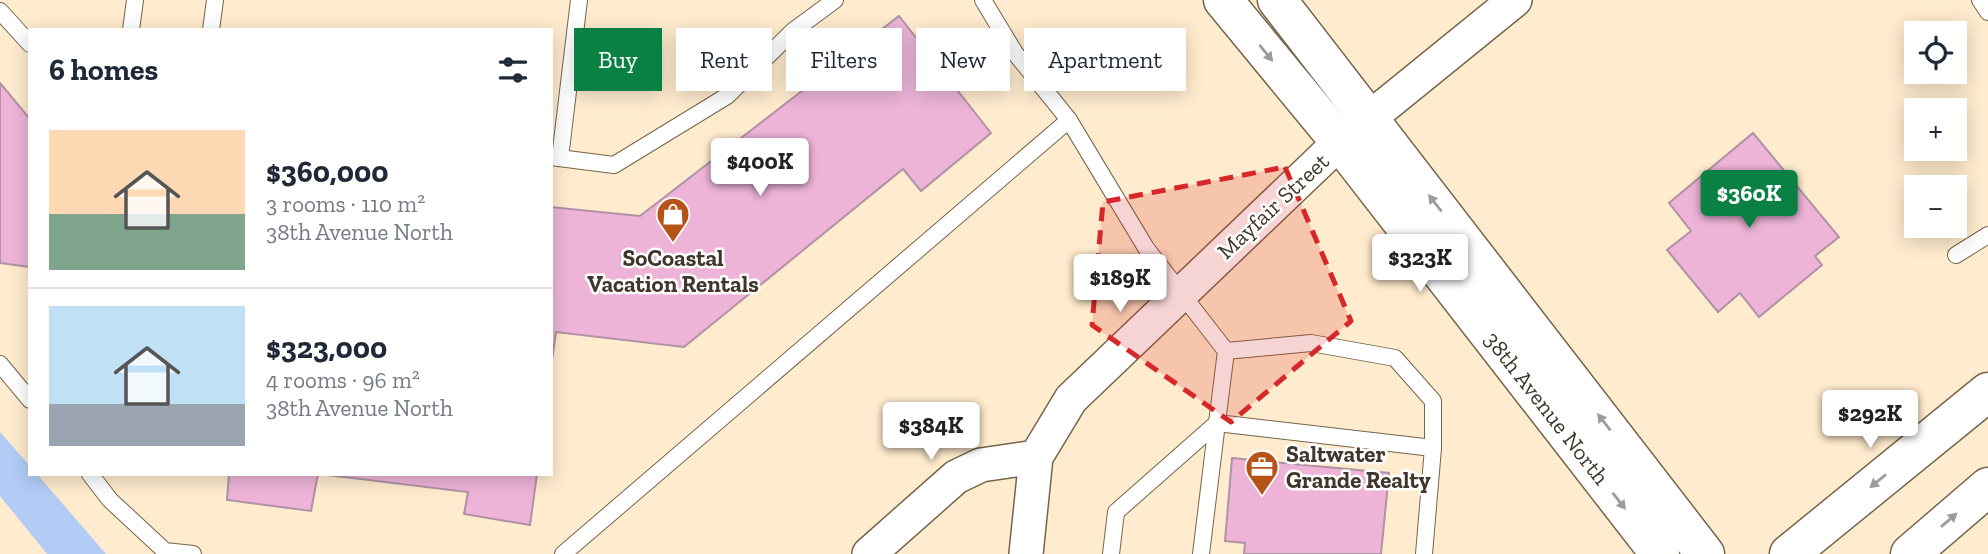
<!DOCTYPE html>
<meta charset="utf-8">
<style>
body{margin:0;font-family:"Zilla Slab",serif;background:#f6f6f7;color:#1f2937;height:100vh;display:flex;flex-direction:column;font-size:26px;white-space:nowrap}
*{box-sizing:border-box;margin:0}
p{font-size:23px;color:#747a83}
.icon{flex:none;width:38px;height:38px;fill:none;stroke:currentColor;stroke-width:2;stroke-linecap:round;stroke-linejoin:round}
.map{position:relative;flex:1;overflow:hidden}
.details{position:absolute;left:28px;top:28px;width:525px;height:448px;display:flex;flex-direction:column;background:#fff;border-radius:0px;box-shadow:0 4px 18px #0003}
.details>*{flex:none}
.guide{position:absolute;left:574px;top:28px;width:665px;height:63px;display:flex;gap:14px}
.buttons{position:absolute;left:1904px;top:21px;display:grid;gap:14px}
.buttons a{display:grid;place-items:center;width:63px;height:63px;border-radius:0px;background:#fff;box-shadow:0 4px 18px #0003;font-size:35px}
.price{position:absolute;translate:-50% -60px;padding:0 16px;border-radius:7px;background:#fff;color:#222;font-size:23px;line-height:46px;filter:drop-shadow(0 2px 4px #0008)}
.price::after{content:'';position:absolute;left:50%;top:42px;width:21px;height:16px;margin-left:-10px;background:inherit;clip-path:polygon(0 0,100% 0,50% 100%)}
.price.active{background:#0b8043;color:#fff}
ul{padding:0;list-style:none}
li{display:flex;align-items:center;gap:21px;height:175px;padding:0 21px}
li+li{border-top:2px solid #e0e1e3}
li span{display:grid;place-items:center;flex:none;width:196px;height:140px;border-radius:0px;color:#555}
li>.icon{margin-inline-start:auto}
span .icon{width:84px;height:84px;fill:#fffc;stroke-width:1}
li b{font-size:30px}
h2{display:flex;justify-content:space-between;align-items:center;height:84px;padding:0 21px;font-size:30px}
.chip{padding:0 24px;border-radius:0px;background:#fff;box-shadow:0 4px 18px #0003;font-size:24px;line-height:63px}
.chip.active{background:#0b8043;color:#fff}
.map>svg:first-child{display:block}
.water{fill:#b2ccf6}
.building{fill:#edb4d8;stroke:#b092a4;stroke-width:2}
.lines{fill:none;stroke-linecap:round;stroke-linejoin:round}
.service-casing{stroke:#75654a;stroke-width:18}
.minor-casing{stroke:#75654a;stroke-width:36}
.secondary-casing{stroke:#75654a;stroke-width:41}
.service{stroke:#fff;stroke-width:16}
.minor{stroke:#fff;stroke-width:33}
.secondary{stroke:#fff;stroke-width:38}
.oneway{fill:#9f9b96}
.marked{fill:#d62828;fill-opacity:0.2;stroke:#d62828;stroke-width:5;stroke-dasharray:14 9;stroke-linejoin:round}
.labels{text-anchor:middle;stroke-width:5;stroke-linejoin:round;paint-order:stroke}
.street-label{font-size:23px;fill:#3f372c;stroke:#fff}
.poi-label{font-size:23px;font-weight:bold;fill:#3f372c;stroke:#fff}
</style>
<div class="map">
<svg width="1988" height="554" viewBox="0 0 1988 554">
<rect width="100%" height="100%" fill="#ffecce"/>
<!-- water -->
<polygon class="water" points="0,432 30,466 30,474 37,474 106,554 47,554 0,496"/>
<!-- building -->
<g class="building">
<polygon points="899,16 991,133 921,191 903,169 684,347 556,332 551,367 551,207 640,216"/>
<polygon points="0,83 30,119 30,267 0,263"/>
<polygon points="1753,133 1839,237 1815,256 1822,265 1759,317 1740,293 1718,312 1667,250 1691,231 1669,203"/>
<polygon points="1232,458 1389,473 1381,554 1244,554 1245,543 1225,541"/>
<polygon points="229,474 318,474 311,511 227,500"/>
<polygon points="319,474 537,474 530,525 464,514 468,492"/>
</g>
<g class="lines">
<defs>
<g id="service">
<polyline points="983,0 1015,53 1069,120 1146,248 1226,351 1217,423 1433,448 1424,554"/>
<polyline points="1980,0 1988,12"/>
<polyline points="0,11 30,44"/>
<polyline points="131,30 135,0"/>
<polyline points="211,30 215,0"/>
<polyline points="551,157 614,165 727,96 793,31 835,0"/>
<polyline points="560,158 579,0"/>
<polyline points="1956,255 1988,235"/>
<polyline points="1226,351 1311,343 1395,358 1433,401 1433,448"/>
<polyline points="0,364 30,400"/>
<polyline points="90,474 110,500 165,551 193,554"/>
<polyline points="563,554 1069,120"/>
<polyline points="1111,554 1116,512 1217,423"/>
<polyline points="1201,554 1217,423"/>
</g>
<g id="minor">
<polyline points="869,554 956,477 981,465 1036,457"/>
<polyline points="1026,554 1036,457 1071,399 1340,142 1515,0"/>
</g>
<g id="secondary">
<polyline points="1223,0 1340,142 1660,554"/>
<polyline points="1277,0 1705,554"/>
<polyline points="1789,554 1988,392"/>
<polyline points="1910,554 1988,487"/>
</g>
</defs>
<!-- service casing -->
<use href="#service" class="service-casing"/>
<!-- minor casing -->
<use href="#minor" class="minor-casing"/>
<!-- secondary casing -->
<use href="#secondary" class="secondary-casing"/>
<!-- service -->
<use href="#service" class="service"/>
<!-- minor -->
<use href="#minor" class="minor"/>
<!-- secondary -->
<use href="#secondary" class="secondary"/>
</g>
<!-- one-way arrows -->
<defs><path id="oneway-solid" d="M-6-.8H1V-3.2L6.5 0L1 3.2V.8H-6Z" transform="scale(1.75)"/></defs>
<g class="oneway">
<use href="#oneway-solid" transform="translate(1266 53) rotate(51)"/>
<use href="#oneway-solid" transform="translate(1435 203) rotate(-128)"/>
<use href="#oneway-solid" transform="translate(1604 422) rotate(-128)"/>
<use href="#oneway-solid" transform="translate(1878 481) rotate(141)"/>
<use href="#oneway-solid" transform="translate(1619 501) rotate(52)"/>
<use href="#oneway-solid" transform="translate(1949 520) rotate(-41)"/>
</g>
<!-- marked area -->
<path class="marked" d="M1285,167L1351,321L1231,422L1092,325L1103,202Z"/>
<!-- icons -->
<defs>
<symbol id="shop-pin" viewBox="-11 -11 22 30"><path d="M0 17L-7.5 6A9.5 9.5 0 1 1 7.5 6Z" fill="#b55416" stroke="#fff"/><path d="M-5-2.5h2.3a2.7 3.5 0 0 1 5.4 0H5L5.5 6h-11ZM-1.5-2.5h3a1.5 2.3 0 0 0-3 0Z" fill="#fff"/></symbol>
<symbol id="office-pin" viewBox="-11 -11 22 30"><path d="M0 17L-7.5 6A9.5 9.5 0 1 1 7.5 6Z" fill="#b55416" stroke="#fff"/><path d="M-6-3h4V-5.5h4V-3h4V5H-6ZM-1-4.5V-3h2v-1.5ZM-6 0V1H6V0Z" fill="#fff"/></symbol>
</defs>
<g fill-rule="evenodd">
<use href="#shop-pin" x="654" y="195" width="38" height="52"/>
<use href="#office-pin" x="1243" y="448" width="38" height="52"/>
</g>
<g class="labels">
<!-- street labels -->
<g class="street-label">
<text transform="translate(1273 206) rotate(-43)" y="8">Mayfair Street</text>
<text transform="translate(1547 408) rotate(52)" y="8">38th Avenue North</text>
</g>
<!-- poi labels -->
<g class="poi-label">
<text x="673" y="266">SoCoastal<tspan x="673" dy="26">Vacation Rentals</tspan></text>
<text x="1286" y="462" text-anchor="start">Saltwater<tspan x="1286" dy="26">Grande Realty</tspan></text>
</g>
</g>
</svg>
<div class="buttons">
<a><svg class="icon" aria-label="locate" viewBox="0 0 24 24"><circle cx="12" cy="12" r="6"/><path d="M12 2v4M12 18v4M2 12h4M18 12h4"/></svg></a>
<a>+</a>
<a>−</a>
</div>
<b class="price" style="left:760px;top:198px">$400K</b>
<b class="price active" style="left:1749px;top:230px">$360K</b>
<b class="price" style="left:1420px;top:294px">$323K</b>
<b class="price" style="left:1120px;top:314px">$189K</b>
<b class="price" style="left:1870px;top:450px">$292K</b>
<b class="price" style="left:931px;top:462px">$384K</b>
<div class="guide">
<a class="chip active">Buy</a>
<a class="chip">Rent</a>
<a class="chip">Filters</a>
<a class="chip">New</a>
<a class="chip">Apartment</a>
</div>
<section class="details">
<h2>6 homes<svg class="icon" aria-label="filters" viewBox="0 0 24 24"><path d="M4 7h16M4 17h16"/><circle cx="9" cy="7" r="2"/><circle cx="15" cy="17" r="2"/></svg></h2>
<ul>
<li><span style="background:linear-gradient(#ffd9b3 60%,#7fa58c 0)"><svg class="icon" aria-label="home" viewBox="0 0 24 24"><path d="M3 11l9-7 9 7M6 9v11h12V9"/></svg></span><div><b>$360,000</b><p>3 rooms · 110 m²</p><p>38th Avenue North</p></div></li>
<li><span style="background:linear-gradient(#bfe0f5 70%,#9aa5b1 0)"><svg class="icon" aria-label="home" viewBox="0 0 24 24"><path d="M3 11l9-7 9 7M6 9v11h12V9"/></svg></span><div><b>$323,000</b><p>4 rooms · 96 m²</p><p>38th Avenue North</p></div></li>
</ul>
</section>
</div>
